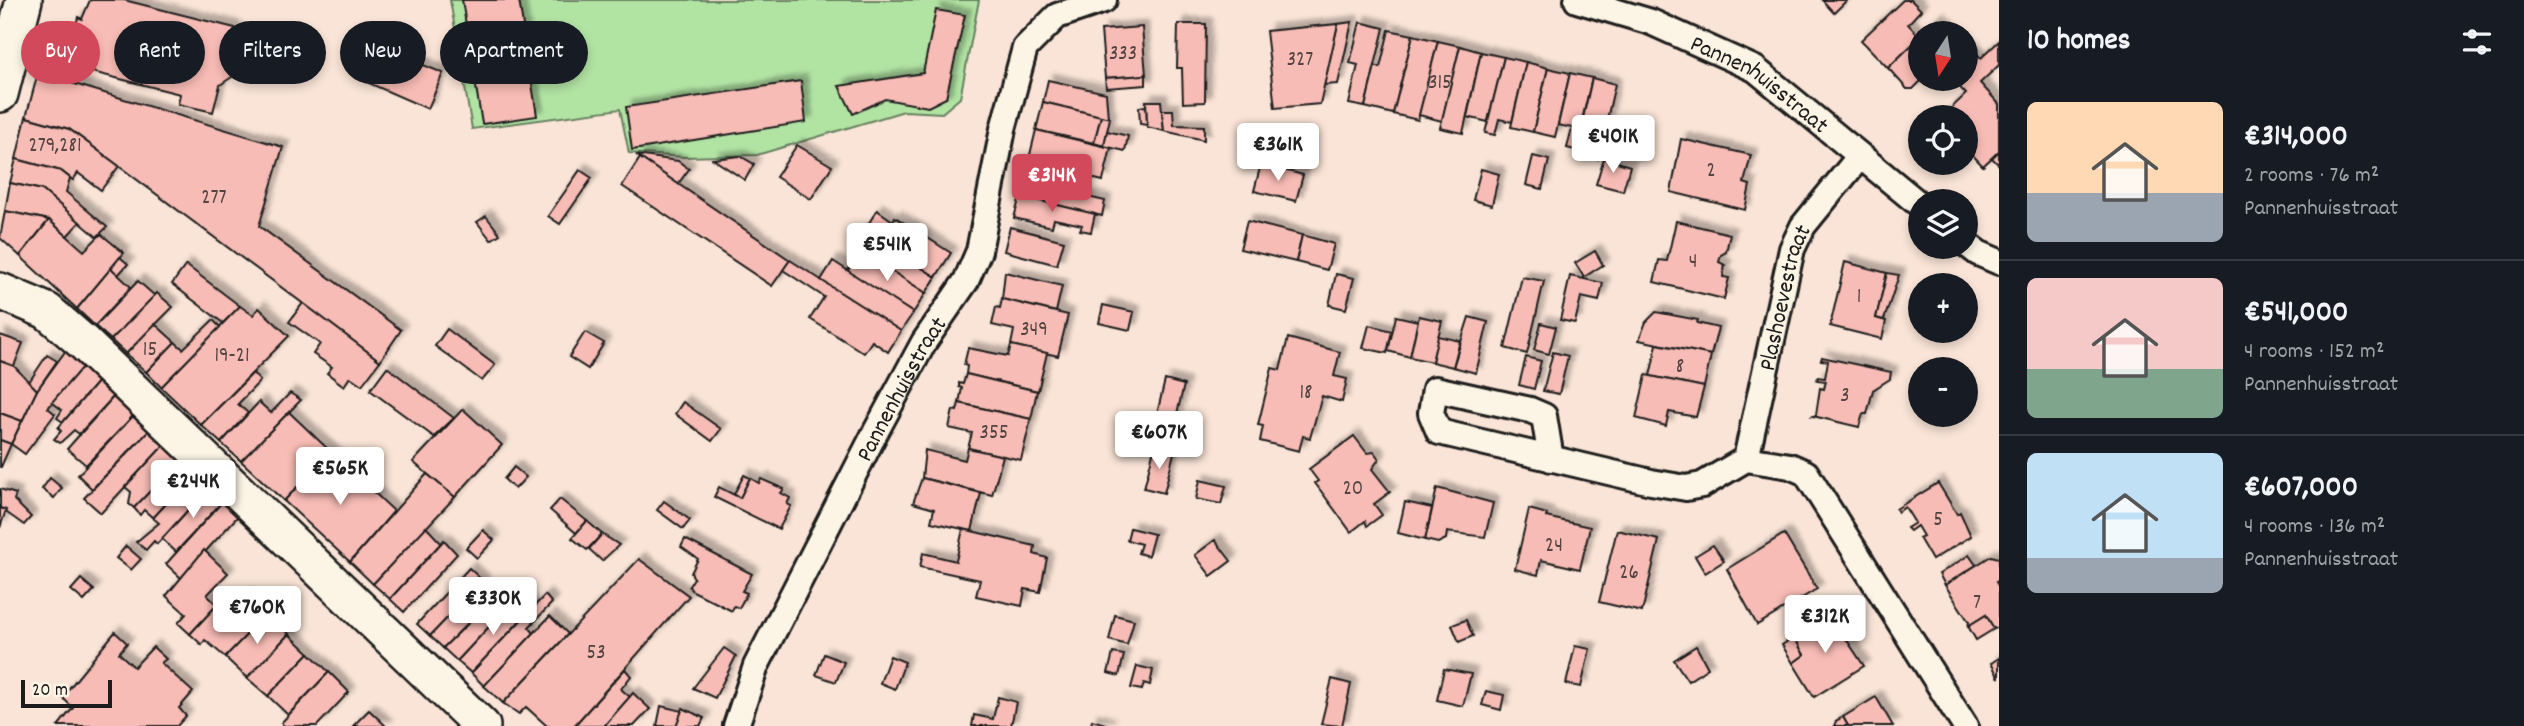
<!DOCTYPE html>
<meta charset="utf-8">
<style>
body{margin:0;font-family:Dekko,sans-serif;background:#242831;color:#f1f3f6;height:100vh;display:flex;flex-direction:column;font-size:26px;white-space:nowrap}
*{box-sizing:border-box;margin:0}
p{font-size:23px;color:#9ea1a6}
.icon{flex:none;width:38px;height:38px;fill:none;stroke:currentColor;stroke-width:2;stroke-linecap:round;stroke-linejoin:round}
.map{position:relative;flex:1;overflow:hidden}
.sheet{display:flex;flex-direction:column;background:#171b24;width:525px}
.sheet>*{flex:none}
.banner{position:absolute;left:21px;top:21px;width:665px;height:63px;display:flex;gap:14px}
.needle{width:46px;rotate:192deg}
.buttons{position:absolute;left:1908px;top:21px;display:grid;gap:14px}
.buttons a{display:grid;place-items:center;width:70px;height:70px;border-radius:50%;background:#171b24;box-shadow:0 4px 10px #0003;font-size:35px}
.scale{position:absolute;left:21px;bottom:18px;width:91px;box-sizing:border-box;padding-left:7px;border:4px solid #1c1c1c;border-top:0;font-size:19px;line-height:24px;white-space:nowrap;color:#1c1c1c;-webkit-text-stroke:5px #fcf5e5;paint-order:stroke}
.price{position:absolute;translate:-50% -60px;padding:0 16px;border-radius:7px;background:#fff;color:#222;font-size:23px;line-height:46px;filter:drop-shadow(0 2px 4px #0008)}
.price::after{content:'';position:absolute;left:50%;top:42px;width:21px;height:16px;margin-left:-10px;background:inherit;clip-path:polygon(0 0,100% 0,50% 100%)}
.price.active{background:#d1495b;color:#fff}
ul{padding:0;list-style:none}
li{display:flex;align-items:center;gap:21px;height:175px;padding:0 28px}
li+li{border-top:2px solid #363941}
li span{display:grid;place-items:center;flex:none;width:196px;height:140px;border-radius:10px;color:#555}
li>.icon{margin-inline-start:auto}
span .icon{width:84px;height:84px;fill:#fffc;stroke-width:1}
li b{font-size:30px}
h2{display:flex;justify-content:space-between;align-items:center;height:84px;padding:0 28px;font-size:30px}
.pill{padding:0 24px;border-radius:32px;background:#171b24;box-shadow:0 4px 10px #0003;font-size:24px;line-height:63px}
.pill.active{background:#d1495b;color:#fff}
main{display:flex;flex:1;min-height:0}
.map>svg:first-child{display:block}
.green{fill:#b1e3a3;stroke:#668060;stroke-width:2}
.building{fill:#f7bcb5;stroke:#1c1c1c;stroke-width:2;filter:url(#shadow)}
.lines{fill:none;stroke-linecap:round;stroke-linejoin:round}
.street-casing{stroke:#1c1c1c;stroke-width:30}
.secondary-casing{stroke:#1c1c1c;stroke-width:40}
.street{stroke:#fcf5e5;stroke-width:24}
.secondary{stroke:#fcf5e5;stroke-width:35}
.labels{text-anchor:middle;stroke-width:7;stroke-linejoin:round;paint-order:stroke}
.number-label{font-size:21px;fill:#534442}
.street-label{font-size:24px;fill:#1c1c1c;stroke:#fcf5e5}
</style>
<main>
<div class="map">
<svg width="1999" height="726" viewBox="0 0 1999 726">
<defs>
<filter id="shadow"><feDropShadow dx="6" dy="-6" stdDeviation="2" flood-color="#0004"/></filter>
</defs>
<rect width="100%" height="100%" fill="#fae4d7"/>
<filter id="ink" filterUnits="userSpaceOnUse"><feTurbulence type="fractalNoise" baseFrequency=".0143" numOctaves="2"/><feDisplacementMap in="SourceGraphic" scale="14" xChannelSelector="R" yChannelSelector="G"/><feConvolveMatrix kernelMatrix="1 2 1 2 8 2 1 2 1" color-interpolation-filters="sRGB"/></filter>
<g filter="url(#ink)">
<!-- green -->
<polygon class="green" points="450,0 979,0 960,98 942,113 904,111 757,155 684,157 629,153 620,109 472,129"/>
<!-- building -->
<g class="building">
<polygon points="90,0 124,0 235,28 231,45 238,59 235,75 220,85 213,112 178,104 180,94 88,71 92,54 75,49 77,39 73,38 78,17 82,19"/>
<polygon points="462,0 519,0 537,116 482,124"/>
<polygon points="1822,0 1847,0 1834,13"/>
<polygon points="1903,0 1911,0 1921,10 1908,24 1920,37 1888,68 1861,40"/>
<polygon points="936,10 965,15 946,98 928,107 885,99 853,114 839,86 923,73"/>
<polygon points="1938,19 1952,33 1936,33 1929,27"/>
<polygon points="1352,22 1338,84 1324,85 1338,24"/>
<polygon points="1360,22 1384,28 1365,107 1349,104 1358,65 1350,63"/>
<polygon points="1178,24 1206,24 1205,102 1183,103 1182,68 1177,68"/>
<polygon points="1338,24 1320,104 1275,108 1266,31"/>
<polygon points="1142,27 1146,75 1105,78 1101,30"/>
<polygon points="1389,30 1413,35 1393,114 1365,107 1375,66 1380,68"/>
<polygon points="1413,35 1438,41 1418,120 1393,114"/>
<polygon points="1920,37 1920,79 1923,79 1913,89 1907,89 1888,68"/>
<polygon points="1438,41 1460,46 1442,121 1419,115"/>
<polygon points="1999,41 1999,65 1980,83 1999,104 1999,151 1983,166 1965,147 1965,117 1942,117 1966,94 1952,79 1965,79 1965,52 1970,47 1981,58"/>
<polygon points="369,43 443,73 428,109 355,77"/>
<polygon points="1460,46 1481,52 1463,133 1440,128"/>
<polygon points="1481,52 1504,57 1488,122 1467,117"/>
<polygon points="1504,57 1526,62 1512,122 1499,119 1495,135 1485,133"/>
<polygon points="1526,62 1548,68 1533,132 1511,127"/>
<polygon points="1548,68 1570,73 1555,137 1533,132"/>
<polygon points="38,73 283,147 259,226 401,330 380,361 69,129 26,117"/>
<polygon points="1570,73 1592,78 1575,150 1567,148 1572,128 1558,125"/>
<polygon points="1146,75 1146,85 1106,88 1105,78"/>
<polygon points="1592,78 1615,84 1598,159 1575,154"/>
<polygon points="1048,80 1106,93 1108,118 1043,102"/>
<polygon points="801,81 806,122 632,150 626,107"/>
<polygon points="1146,101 1161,101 1164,131 1147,127"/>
<polygon points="1043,102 1101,116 1094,143 1036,130"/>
<polygon points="1146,106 1147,125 1140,124 1139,107"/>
<polygon points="1162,110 1173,110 1174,125 1204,126 1204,140 1164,131"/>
<polygon points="1101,116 1110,118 1104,146 1094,143"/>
<polygon points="26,117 69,129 119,166 101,190 78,173 73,180 61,171 16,159"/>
<polygon points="1036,130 1111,148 1103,181 1028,163"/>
<polygon points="1107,131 1128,136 1125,151 1104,146"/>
<polygon points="1681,139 1751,155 1744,183 1750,185 1745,210 1671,192"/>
<polygon points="797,145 832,166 811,199 776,177"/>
<polygon points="1999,151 1999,165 1992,158"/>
<polygon points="636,155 678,161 689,169 678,184"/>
<polygon points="740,156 754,164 745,180 713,159"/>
<polygon points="1533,156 1549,160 1542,189 1526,185"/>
<polygon points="640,158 790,260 772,286 622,186"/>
<polygon points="1604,158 1630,166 1623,191 1596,184"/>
<polygon points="16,159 61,171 70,178 66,192 107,227 97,237 42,190 10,183"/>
<polygon points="1261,164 1303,175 1296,201 1254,191"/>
<polygon points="1481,169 1499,174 1492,205 1473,200"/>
<polygon points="580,170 592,178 560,224 548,216"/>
<polygon points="1062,171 1079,176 1075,194 1105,201 1102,216 1020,196 1025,174 1060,183"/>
<polygon points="10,183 42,190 80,222 67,236 49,220 5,211"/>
<polygon points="1020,196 1095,214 1091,232 1080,230 1082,225 1054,219 1052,227 1014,218"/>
<polygon points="877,210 893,221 895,217 951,253 936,277 864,231"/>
<polygon points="5,211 49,220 20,256 0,238"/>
<polygon points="486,216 500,234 491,240 477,222"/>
<polygon points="49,220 84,251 101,234 124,253 77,309 20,256"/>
<polygon points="1247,221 1302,235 1296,262 1240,249"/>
<polygon points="1676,221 1730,234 1726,252 1721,255 1719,262 1725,265 1723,277 1729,278 1724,299 1654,282 1659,260 1667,261"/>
<polygon points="1010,227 1064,241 1057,265 1004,251"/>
<polygon points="862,230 936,277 926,293 852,246"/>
<polygon points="1302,235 1334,244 1327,270 1296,262"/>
<polygon points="1595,251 1603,265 1584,277 1575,263"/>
<polygon points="863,253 926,293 913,313 847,271"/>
<polygon points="120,257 128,264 118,275 111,268"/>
<polygon points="790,260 901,331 888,352 872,341 864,353 810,319 824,297 783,270"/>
<polygon points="833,261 913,313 901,331 821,280"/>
<polygon points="1845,262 1887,273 1876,318 1886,321 1882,339 1830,326"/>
<polygon points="186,265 240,306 223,323 172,284"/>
<polygon points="111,268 131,287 95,326 77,309"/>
<polygon points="1005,272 1062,286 1056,312 1002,299"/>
<polygon points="1887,273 1899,275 1884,320 1876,318"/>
<polygon points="1336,274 1354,278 1346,309 1329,305"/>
<polygon points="1570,276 1603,283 1599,301 1581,297 1575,323 1560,320"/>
<polygon points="1522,277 1544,281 1527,354 1505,348"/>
<polygon points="138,281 155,296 111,340 95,326"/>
<polygon points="157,293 173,307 126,354 111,340"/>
<polygon points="1002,299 1068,315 1058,356 1011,345 1014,330 992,325 996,307 1000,308"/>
<polygon points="303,303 380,361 362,385 350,377 344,386 327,373 332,367 313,354 320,344 289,322"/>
<polygon points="1103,305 1134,312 1130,330 1099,323"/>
<polygon points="240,306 253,315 259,308 289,336 201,425 161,387"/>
<polygon points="1656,312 1698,320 1697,323 1718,328 1711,355 1639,340 1646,322"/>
<polygon points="1396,316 1418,321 1410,357 1388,351"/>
<polygon points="1419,316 1442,321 1432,362 1410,357"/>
<polygon points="1469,317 1488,322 1476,373 1453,367"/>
<polygon points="213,320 220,327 161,387 146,372 175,342 183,349"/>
<polygon points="1541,323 1556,327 1549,354 1534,350"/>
<polygon points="155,324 175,342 146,372 126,354"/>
<polygon points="1369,325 1392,331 1387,353 1363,348"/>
<polygon points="447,329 495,365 482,381 435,346"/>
<polygon points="585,332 604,343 588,369 569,357"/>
<polygon points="0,335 23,343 14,366 0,361"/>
<polygon points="1438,336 1460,341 1453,367 1432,362"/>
<polygon points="1288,338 1340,352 1334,376 1347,379 1342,402 1322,396 1310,438 1303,436 1299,451 1260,441 1263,426 1258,425 1272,368 1280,370"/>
<polygon points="1657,344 1711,355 1704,387 1650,376"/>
<polygon points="1011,345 1047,353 1038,391 966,374 967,366 964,365 968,348 1008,356"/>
<polygon points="67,349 84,365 48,408 55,414 25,454 11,444 37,390"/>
<polygon points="1553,352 1568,356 1559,394 1543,391"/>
<polygon points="47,355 57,361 37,390 29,382"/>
<polygon points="1526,357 1541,361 1534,389 1519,385"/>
<polygon points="1822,357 1891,372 1890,379 1873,390 1867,414 1863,414 1859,427 1813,416 1816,415 1820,388 1824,389 1826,381 1817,380 1818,377 1825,378 1828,361 1821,360"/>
<polygon points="0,361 14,366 37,390 22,421 0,413"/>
<polygon points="84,365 99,380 63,422 57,418 62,410 52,402"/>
<polygon points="387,367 454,418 434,437 370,390"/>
<polygon points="253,373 260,381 238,404 248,413 221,443 201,425"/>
<polygon points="966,374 1037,391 1031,419 959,403 962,388 959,387 959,383 963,384"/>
<polygon points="1646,375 1704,387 1696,417 1669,412 1666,426 1636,418"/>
<polygon points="99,380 115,395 79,434 74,430 60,443 54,439 61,431 58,428"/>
<polygon points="1165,380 1184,385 1175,422 1156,418"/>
<polygon points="290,393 301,400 241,461 221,443 259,402 271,413"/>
<polygon points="115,395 135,414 86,465 67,449"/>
<polygon points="683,402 721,429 712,441 675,414"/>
<polygon points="959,403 1031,419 1021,460 968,448 972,433 949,428 953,410 957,411"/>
<polygon points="463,409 502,445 455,497 413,462"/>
<polygon points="289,412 331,452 284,501 241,461"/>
<polygon points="0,413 22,421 11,444 0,440"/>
<polygon points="135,414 150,430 92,489 78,475"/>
<polygon points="150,430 165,444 101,513 84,498"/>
<polygon points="1354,436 1367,453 1374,452 1379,459 1372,469 1390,492 1374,504 1382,515 1367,526 1365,521 1351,532 1315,483 1318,481 1309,469"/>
<polygon points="0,440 11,444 1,467 0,467"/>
<polygon points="165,444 181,459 134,508 129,504 131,492 125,487"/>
<polygon points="968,448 1003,456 992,495 922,478 925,450 965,460"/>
<polygon points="1154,449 1174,453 1164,493 1144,488"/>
<polygon points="331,452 394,511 350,562 284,501"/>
<polygon points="181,459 195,473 153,518 144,510 140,515 134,508"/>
<polygon points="514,467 526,477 515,489 504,479"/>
<polygon points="195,473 209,487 157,544 154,541 146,550 136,542 159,523 153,518"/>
<polygon points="427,474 455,497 373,584 350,562"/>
<polygon points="744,475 750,478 740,498 734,494"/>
<polygon points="50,478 62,488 54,498 42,489"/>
<polygon points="750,478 759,483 761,479 784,489 781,493 790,498 787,504 791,506 779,529 714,497 719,487 740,498"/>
<polygon points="922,478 981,493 972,531 931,522 934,509 913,503"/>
<polygon points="1200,480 1226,486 1221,504 1196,499"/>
<polygon points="1938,483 1957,514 1960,512 1971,536 1932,560 1919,538 1923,536 1917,526 1910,531 1907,528 1915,523 1905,507 1898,512 1896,509"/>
<polygon points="209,487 223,501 176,552 162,539"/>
<polygon points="1437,488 1493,503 1485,537 1447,532 1446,539 1438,543 1425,540"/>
<polygon points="0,489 16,494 14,500 31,517 24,525 0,508"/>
<polygon points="560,499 587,521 576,533 550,510"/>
<polygon points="223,501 239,515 181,578 166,564"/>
<polygon points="664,501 690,520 683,529 657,510"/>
<polygon points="1405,502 1432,508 1425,540 1398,533"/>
<polygon points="0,508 6,510 0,528"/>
<polygon points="1529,509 1547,514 1546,517 1590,527 1580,569 1541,560 1538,575 1515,569"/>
<polygon points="587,521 602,534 587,550 572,538"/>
<polygon points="426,527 441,543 390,599 373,584"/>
<polygon points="1130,528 1154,534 1148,556 1138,553 1141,544 1127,540"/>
<polygon points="963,529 1035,546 1034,554 1047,558 1040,592 1025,589 1022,606 976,596 980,580 920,567 923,553 956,561"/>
<polygon points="483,530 494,540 477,558 466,548"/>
<polygon points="1617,530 1659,540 1642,612 1599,602"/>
<polygon points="602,534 619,545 602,561 589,549"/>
<polygon points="1784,534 1817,589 1757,625 1727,569"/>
<polygon points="685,539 752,574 742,591 747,593 739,608 734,606 732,611 691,590 689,586 694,578 691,573 698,559 681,547"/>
<polygon points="444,540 457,554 404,612 390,599"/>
<polygon points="1215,540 1231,561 1211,576 1195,555"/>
<polygon points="1713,545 1724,561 1705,573 1695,556"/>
<polygon points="126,546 141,559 131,570 116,558"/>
<polygon points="204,550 228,573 207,595 217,605 190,634 178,623 186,614 166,596"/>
<polygon points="1969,555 1976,565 1945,585 1939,574"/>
<polygon points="1991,556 1999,558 1999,580 1996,582 1999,587 1999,627 1994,629 1986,615 1968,626 1969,622 1945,585"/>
<polygon points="639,559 689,596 574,726 547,726 526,707 519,714 503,703"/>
<polygon points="469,568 483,581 430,636 417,624"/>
<polygon points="81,579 94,590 84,601 71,590"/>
<polygon points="480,584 494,597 443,648 430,636"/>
<polygon points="246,594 267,614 225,657 205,640 202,645 190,634 217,605 227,614"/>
<polygon points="545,595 552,603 529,627 534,633 484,686 471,673"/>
<polygon points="524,599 533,607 471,673 457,661 498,617 505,619"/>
<polygon points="486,606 498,617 457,661 443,648"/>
<polygon points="1829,613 1864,666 1814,697 1793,663 1804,655 1793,635"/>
<polygon points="267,614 289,634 247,678 225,657"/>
<polygon points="1115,615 1134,620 1127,645 1109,640"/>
<polygon points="1986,615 1994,629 1976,640 1968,626"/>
<polygon points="550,616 568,634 503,703 484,686"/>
<polygon points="1466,620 1473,636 1459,642 1452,625"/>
<polygon points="115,632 127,643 119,653 134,667 153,647 166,659 161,663 193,692 179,708 186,716 177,726 58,726 73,708 62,697"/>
<polygon points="289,634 309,653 268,696 247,678"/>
<polygon points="1794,637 1804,655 1793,663 1782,645"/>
<polygon points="1575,646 1590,649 1581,687 1566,684"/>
<polygon points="1696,646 1708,668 1688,681 1674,660"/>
<polygon points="724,648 736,656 715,698 693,688"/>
<polygon points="309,653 329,672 288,715 268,696"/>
<polygon points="1113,653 1124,655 1119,676 1108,673"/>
<polygon points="824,654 844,662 836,682 816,675"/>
<polygon points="890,656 905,662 895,689 880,683"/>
<polygon points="1999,658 1999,678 1991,663"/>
<polygon points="1137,666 1153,670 1150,685 1144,683 1142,690 1131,688"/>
<polygon points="625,669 631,676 621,689 630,697 604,726 574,726"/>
<polygon points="1444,669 1471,674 1463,706 1437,700"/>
<polygon points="329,672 349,692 317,726 284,726 281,723"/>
<polygon points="1332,679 1351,684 1342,726 1321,724"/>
<polygon points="1486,691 1504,695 1501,710 1482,705"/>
<polygon points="633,693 650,709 634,726 604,726"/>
<polygon points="998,697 1016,702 1011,726 972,726 974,715 993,719"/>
<polygon points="1876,697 1893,726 1848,726 1843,717"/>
<polygon points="661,706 682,711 676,726 657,726"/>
<polygon points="683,708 704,718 700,726 676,726"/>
<polygon points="369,710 386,726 353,726"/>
<polygon points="1843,717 1848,726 1834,726 1836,721"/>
<polygon points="1092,720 1109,725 1108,726 1091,726"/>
</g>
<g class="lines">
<defs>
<g id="street">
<path id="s1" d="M1577,0L1651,22L1755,69L1920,205"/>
<polyline points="1965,243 1978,253 1999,262"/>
<polyline points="1551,459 1544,416 1530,410 1435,389 1431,413 1439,432 1651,482 1686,488 1702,485 1746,459 1790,466 1806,473 1965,726"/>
<path id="s2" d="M1746,459L1792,249L1803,226L1860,156"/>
<path id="s3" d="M736,726L756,666L875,433L924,342L966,281L979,251L1003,129L1025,48L1057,16L1104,0"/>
</g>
<g id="secondary">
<polyline points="0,94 24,0"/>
<polyline points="0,291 47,311 84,343 482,726"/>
</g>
</defs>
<!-- street casing -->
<use href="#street" class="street-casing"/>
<!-- secondary casing -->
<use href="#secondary" class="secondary-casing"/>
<!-- street -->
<use href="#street" class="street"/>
<!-- secondary -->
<use href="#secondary" class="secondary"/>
</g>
</g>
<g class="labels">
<!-- number labels -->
<g class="number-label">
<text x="1123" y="59">333</text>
<text x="1300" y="65">327</text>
<text x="1440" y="88">315</text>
<text x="55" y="151">279,281</text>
<text x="1711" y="176">2</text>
<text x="214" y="203">277</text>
<text x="1693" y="267">4</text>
<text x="1859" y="302">1</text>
<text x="1034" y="335">349</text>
<text x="150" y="355">15</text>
<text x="232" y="361">19-21</text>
<text x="1680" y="372">8</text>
<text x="1306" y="398">18</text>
<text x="1845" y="401">3</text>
<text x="994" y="438">355</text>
<text x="1353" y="494">20</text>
<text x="1938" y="525">5</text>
<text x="1554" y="551">24</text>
<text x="1629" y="578">26</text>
<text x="1977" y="608">7</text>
<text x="596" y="658">53</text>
</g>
<!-- street labels -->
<g class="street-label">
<text dy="8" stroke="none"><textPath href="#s1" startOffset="203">Pannenhuisstraat</textPath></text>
<text dy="8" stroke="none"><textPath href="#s2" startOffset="166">Plashoevestraat</textPath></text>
<text dy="8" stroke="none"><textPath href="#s3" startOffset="376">Pannenhuisstraat</textPath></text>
</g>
</g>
</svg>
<div class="buttons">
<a><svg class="needle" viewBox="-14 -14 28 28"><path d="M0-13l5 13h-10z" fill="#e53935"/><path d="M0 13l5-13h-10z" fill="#9ea1a6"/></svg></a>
<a><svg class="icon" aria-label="locate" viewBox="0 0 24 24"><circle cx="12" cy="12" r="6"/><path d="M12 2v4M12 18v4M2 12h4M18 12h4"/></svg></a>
<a><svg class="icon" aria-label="layers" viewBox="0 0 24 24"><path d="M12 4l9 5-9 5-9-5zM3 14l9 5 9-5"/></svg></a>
<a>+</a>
<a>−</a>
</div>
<div class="scale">20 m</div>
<b class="price" style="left:1613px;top:175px">€401K</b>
<b class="price" style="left:1278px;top:183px">€361K</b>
<b class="price active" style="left:1052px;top:214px">€314K</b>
<b class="price" style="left:887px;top:283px">€541K</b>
<b class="price" style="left:1159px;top:471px">€607K</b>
<b class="price" style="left:340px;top:507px">€565K</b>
<b class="price" style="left:193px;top:520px">€244K</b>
<b class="price" style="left:493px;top:637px">€330K</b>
<b class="price" style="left:257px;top:646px">€760K</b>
<b class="price" style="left:1825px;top:655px">€312K</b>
<div class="banner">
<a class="pill active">Buy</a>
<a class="pill">Rent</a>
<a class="pill">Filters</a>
<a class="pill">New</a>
<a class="pill">Apartment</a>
</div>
</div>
<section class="sheet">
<h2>10 homes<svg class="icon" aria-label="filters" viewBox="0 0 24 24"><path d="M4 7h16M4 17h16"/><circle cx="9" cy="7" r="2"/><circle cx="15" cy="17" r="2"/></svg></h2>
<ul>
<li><span style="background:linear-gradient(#ffd9b3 65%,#9aa5b1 0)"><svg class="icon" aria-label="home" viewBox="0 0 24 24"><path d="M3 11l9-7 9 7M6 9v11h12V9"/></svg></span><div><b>€314,000</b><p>2 rooms · 76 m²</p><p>Pannenhuisstraat</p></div></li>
<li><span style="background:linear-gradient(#f6c9c9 65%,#7fa58c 0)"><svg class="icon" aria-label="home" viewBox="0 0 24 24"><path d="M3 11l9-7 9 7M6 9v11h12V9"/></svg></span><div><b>€541,000</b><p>4 rooms · 152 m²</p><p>Pannenhuisstraat</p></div></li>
<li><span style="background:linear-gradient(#bfe0f5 75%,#9aa5b1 0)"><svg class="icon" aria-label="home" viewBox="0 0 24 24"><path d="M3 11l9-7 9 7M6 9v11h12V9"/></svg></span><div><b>€607,000</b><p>4 rooms · 136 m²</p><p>Pannenhuisstraat</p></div></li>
</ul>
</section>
</main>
